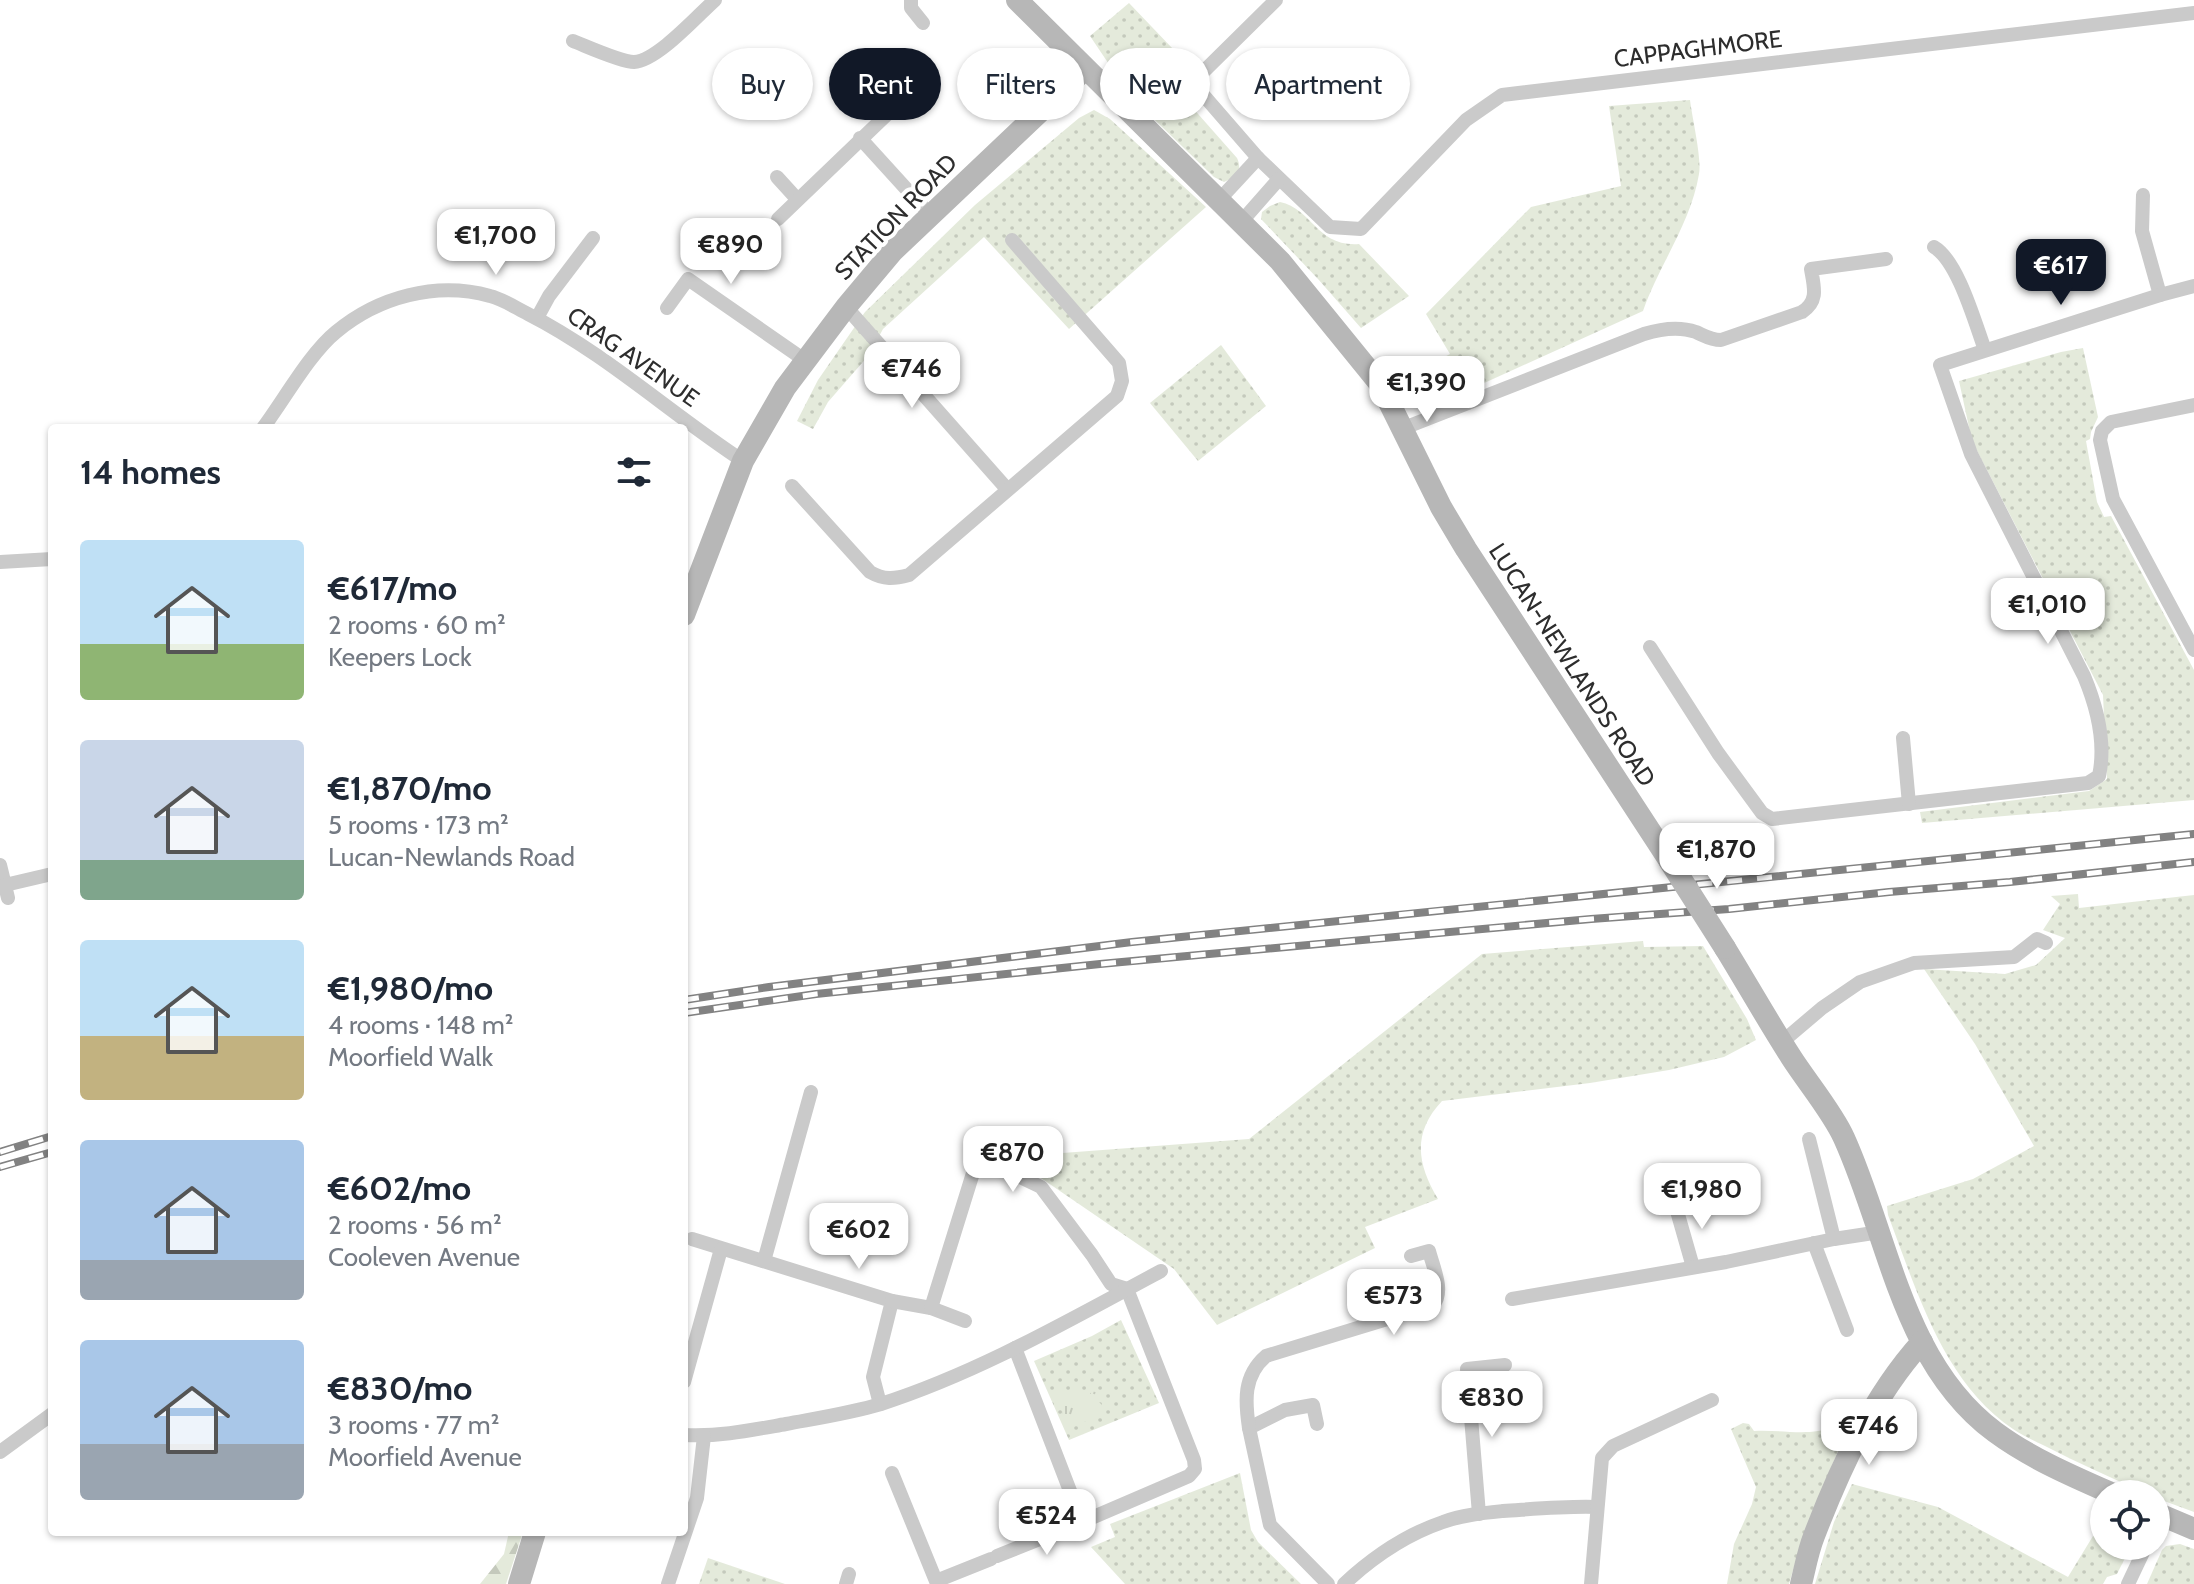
<!DOCTYPE html>
<meta charset="utf-8">
<style>
body{margin:0;font-family:Cabin,sans-serif;background:#f6f6f7;color:#1f2937;height:100vh;display:flex;flex-direction:column;font-size:30px;white-space:nowrap}
*{box-sizing:border-box;margin:0}
p{font-size:26px;color:#747a83}
.icon{flex:none;width:44px;height:44px;fill:none;stroke:currentColor;stroke-width:2;stroke-linecap:round;stroke-linejoin:round}
.map{position:relative;flex:1;overflow:hidden}
.drawer{position:absolute;left:48px;top:424px;width:640px;height:1112px;display:flex;flex-direction:column;background:#fff;border-radius:8px;box-shadow:0 2px 6px #0004}
.drawer>*{flex:none}
.guide{position:absolute;left:712px;top:48px;width:760px;height:72px;display:flex;gap:16px}
.buttons{position:absolute;left:2090px;top:1480px;display:grid;gap:16px}
.buttons a{display:grid;place-items:center;width:80px;height:80px;border-radius:50%;background:#fff;box-shadow:0 2px 6px #0004;font-size:40px}
.price{position:absolute;translate:-50% -68px;padding:0 18px;border-radius:16px;background:#fff;color:#222;font-size:26px;line-height:52px;filter:drop-shadow(0 2px 4px #0008)}
.price::after{content:'';position:absolute;left:50%;top:48px;width:24px;height:18px;margin-left:-12px;background:inherit;clip-path:polygon(0 0,100% 0,50% 100%)}
.price.active{background:#111827;color:#fff}
ul{padding:0;list-style:none}
li{display:flex;align-items:center;gap:24px;height:200px;padding:0 32px}
li span{display:grid;place-items:center;flex:none;width:224px;height:160px;border-radius:8px;color:#555}
li>.icon{margin-inline-start:auto}
span .icon{width:96px;height:96px;fill:#fffc;stroke-width:1}
li b{font-size:34px}
h2{display:flex;justify-content:space-between;align-items:center;height:96px;padding:0 32px;font-size:34px}
.tag{padding:0 28px;border-radius:36px;background:#fff;box-shadow:0 2px 6px #0004;font-size:28px;line-height:72px}
.tag.active{background:#111827;color:#fff}
.map>svg:first-child{display:block}
.grass{fill:url(#grass-dots)}
.forest{fill:url(#forest-firs)}
.park{fill:url(#park-tufts)}
.lines{fill:none;stroke-linecap:round;stroke-linejoin:round}
.street{stroke:#cacaca;stroke-width:14}
.secondary{stroke:#b7b7b7;stroke-width:22}
.rail-casing{stroke:#828282;stroke-width:8}
.rail{stroke:#fff;stroke-width:5;stroke-dasharray:15;stroke-linecap:butt}
.secondary-bridge{stroke:#b7b7b7;stroke-width:22}
.labels{text-anchor:middle;stroke-width:8;stroke-linejoin:round;paint-order:stroke}
.street-label{font-size:24px;fill:#2d2d2d;stroke:#fff}
</style>
<div class="map">
<svg width="2194" height="1584" viewBox="0 0 2194 1584">
<defs>
<pattern id="grass-dots" width="8" height="8" patternUnits="userSpaceOnUse" patternTransform="scale(2)"><rect width="8" height="8" fill="#e4eadb"/><path d="M2 2h.1M6 6h.1" fill="none" stroke="#c4c9bc" stroke-width="1.8" stroke-linecap="round"/></pattern>
<pattern id="forest-firs" width="22" height="20" patternUnits="userSpaceOnUse" patternTransform="scale(2)"><rect width="22" height="20" fill="#e4eadb"/><path d="M5 1l3.5 6h-7zM16 11l3.5 6h-7z" fill="#c4c9bc"/></pattern>
<pattern id="park-tufts" width="24" height="20" patternUnits="userSpaceOnUse" patternTransform="scale(2)"><rect width="24" height="20" fill="#e4eadb"/><path d="M3 7l-1-3M5 7V3M7 7l1-3M15 17l-1-3M17 17v-4M19 17l1-3" fill="none" stroke="#c4c9bc"/></pattern>
</defs>
<rect width="100%" height="100%" fill="#fff"/>
<!-- grass -->
<g class="grass">
<path d="M1129,3L1195,72C1184,82 1185,94 1191,106L1237,158C1243,171 1236,177 1224,182L1214,177L1131,97L1090,36Z"/>
<path d="M1690,100C1692,117 1702,159 1699,174C1691,223 1659,265 1643,311L1471,389L1425,407H1415L1411,404L1404,391L1406,378L1450,354L1426,314L1531,207L1621,186L1609,106Z"/>
<polygon points="1094,110 1110,119 1206,207 1069,329 984,237 883,329 869,355 828,402 813,429 797,421 818,380 865,312 975,205 1079,118"/>
<path d="M1280,202C1313,209 1316,247 1359,244L1409,296L1361,328L1318,279L1261,219L1262,212L1270,206Z"/>
<polygon points="1221,345 1266,406 1198,461 1150,403"/>
<polygon points="2083,348 2098,417 2091,432 2090,439 2086,441 2097,502 2104,517 2111,516 2194,670 2194,800 1922,823 1920,812 2089,791 2107,779 2103,695 1972,441 1959,381 2061,352"/>
<path d="M2078,894L2079,908L2194,895V1512L2156,1498V1494L2145,1493C2112,1478 2078,1463 2045,1446C2035,1441 2023,1436 2013,1429C1943,1382 1917,1291 1888,1215L1887,1206L1973,1179L2034,1146L1975,1044L1924,969L2005,974L2036,965L2065,938L2043,930L2060,904L2051,896Z"/>
<path d="M1643,941L1644,947L1703,946L1747,1019L1756,1040L1724,1057L1669,1070L1590,1083L1442,1101C1412,1133 1417,1164 1438,1199L1365,1227L1375,1248L1217,1325L1174,1269L1010,1157L1249,1139L1482,954Z"/>
<polygon points="1121,1320 1159,1403 1069,1440 1034,1361 1092,1336"/>
<path d="M1855,1412C1830,1469 1806,1524 1789,1584H1727L1734,1544L1752,1504L1756,1487L1731,1429L1743,1423L1749,1424L1754,1431C1778,1429 1810,1437 1833,1427C1841,1423 1848,1417 1855,1412Z"/>
<polygon points="1240,1473 1251,1530 1258,1542 1301,1584 1125,1584 1091,1547 1115,1537 1110,1524"/>
<polygon points="1852,1484 1938,1507 2068,1577 2104,1518 2104,1546 2131,1546 2117,1574 2107,1577 2103,1584 1815,1584 1834,1522"/>
<polygon points="2180,1544 2194,1549 2194,1584 2147,1584 2162,1550 2166,1546"/>
<polygon points="708,1558 785,1584 699,1584"/>
</g>
<!-- forest -->
<polygon class="forest" points="509,1532 523,1532 506,1584 480,1584 504,1554"/>
<!-- park -->
<polygon class="park" points="1064,1389 1088,1397 1092,1391 1098,1393 1096,1399 1102,1405 1100,1415 1073,1427 1064,1421 1062,1408 1055,1398 1054,1390"/>
<g class="lines">
<!-- street -->
<g class="street">
<polyline points="911,0 911,8 923,23"/>
<polyline points="1276,0 1198,77 1199,90 1258,158 1330,227 1361,229 1466,120 1502,95 2194,13"/>
<path d="M573,41C586,46 621,62 634,62C657,61 697,16 715,0"/>
<polyline points="860,138 930,215"/>
<polyline points="777,177 797,199"/>
<polyline points="2143,195 2142,231 2160,295"/>
<polyline points="1220,199 1258,158"/>
<polyline points="778,219 901,101"/>
<polyline points="1242,221 1279,179"/>
<path d="M1934,247C1958,261 1975,323 1985,350"/>
<polyline points="846,307 1007,489"/>
<polyline points="667,308 688,279 806,361"/>
<polyline points="537,318 549,296 593,238"/>
<polyline points="2194,405 2111,422 2102,431 2100,440 2113,499 2194,650"/>
<path d="M263,428C284,400 310,353 336,332C378,297 436,281 490,296C503,299 516,308 528,314C605,353 671,414 743,461"/>
<path d="M1404,428L1644,334C1660,329 1679,326 1696,332C1705,336 1711,340 1721,340L1802,312C1819,301 1814,287 1811,269L1886,259"/>
<path d="M792,486L870,572C884,580 894,579 909,575L1117,396L1122,381L1119,363L1012,240"/>
<polyline points="0,562 52,559"/>
<path d="M1650,647L1718,753L1762,813L1772,819L2088,783L2099,776C2106,743 2097,707 2084,676L1971,454L1940,365L2160,295L2194,286"/>
<polyline points="1903,738 1909,804"/>
<polyline points="0,865 8,898"/>
<polyline points="5,885 52,874"/>
<polyline points="1782,1042 1822,1008 1860,982 1914,963 2014,957 2037,939 2046,943"/>
<polyline points="1809,1139 1834,1239"/>
<polyline points="1675,1204 1693,1267"/>
<polyline points="692,1239 892,1301 873,1377 880,1404"/>
<polyline points="1814,1243 1847,1330"/>
<polyline points="764,1261 811,1092"/>
<polyline points="1512,1299 1726,1262 1834,1239 1880,1232"/>
<polyline points="892,1301 931,1308 965,1321"/>
<polyline points="931,1308 978,1157 1041,1187 1092,1255 1111,1284 1127,1289 1194,1460 1195,1469 1189,1476 1082,1522 1015,1348"/>
<polyline points="684,1382 721,1249"/>
<polyline points="1317,1424 1313,1405 1285,1410 1249,1428 1270,1525 1328,1584"/>
<path d="M1249,1428C1245,1401 1243,1376 1266,1356L1433,1305C1445,1292 1433,1267 1429,1251L1411,1256"/>
<path d="M684,1435C719,1437 752,1430 786,1424C818,1418 851,1413 881,1404C980,1372 1071,1319 1161,1271"/>
<polyline points="0,1452 52,1414"/>
<polyline points="892,1473 936,1581 991,1559"/>
<polyline points="1479,1514 1467,1369 1505,1365"/>
<polyline points="997,1556 1082,1522"/>
<polyline points="668,1584 697,1498 704,1436"/>
<polyline points="846,1584 849,1574"/>
<path d="M1344,1584C1373,1557 1405,1535 1443,1522C1462,1515 1483,1513 1503,1511C1534,1509 1565,1506 1596,1507"/>
<polyline points="1591,1584 1602,1458 1613,1446 1712,1400"/>
<polyline points="2128,1584 2146,1546"/>
</g>
<!-- secondary -->
<g class="secondary">
<polyline points="1017,0 1280,261 1380,384 1441,507 1466,549 1669,860"/>
<polyline points="684,615 743,461 785,388 846,307 893,251 1085,69"/>
<path d="M1725,948C1747,984 1768,1021 1791,1057C1807,1082 1833,1113 1844,1138C1889,1237 1902,1363 1995,1432C2030,1458 2072,1476 2113,1494"/>
<polyline points="2156,1513 2194,1529"/>
<polyline points="519,1584 535,1532"/>
<path d="M1801,1584C1805,1568 1808,1551 1814,1536C1840,1468 1873,1396 1922,1342"/>
</g>
<defs>
<g id="rail">
<polyline points="684,1000 769,987 1132,942 2194,834"/>
<polyline points="684,1013 816,994 1100,964 1591,919 1729,909 1889,892 2010,882 2194,862"/>
<polyline points="0,1152 52,1136"/>
<polyline points="0,1167 52,1152"/>
</g>
</defs>
<!-- rail casing -->
<use href="#rail" class="rail-casing"/>
<!-- rail -->
<use href="#rail" class="rail"/>
<!-- secondary-bridge -->
<polyline class="secondary-bridge" points="1669,860 1725,948"/>
</g>
<g class="labels">
<!-- street labels -->
<g class="street-label">
<text transform="translate(1698 49) rotate(-7)" y="8">CAPPAGHMORE</text>
<text transform="translate(896 217) rotate(-46)" y="8">STATION ROAD</text>
<text transform="translate(633 357) rotate(35)" y="8">CRAG AVENUE</text>
<text transform="translate(1572 665) rotate(57)" y="8">LUCAN-NEWLANDS ROAD</text>
</g>
</g>
</svg>
<div class="buttons">
<a><svg class="icon" aria-label="locate" viewBox="0 0 24 24"><circle cx="12" cy="12" r="6"/><path d="M12 2v4M12 18v4M2 12h4M18 12h4"/></svg></a>
</div>
<b class="price" style="left:496px;top:277px">€1,700</b>
<b class="price" style="left:731px;top:286px">€890</b>
<b class="price active" style="left:2061px;top:307px">€617</b>
<b class="price" style="left:912px;top:410px">€746</b>
<b class="price" style="left:1427px;top:424px">€1,390</b>
<b class="price" style="left:2048px;top:646px">€1,010</b>
<b class="price" style="left:1717px;top:891px">€1,870</b>
<b class="price" style="left:1013px;top:1194px">€870</b>
<b class="price" style="left:1702px;top:1231px">€1,980</b>
<b class="price" style="left:859px;top:1271px">€602</b>
<b class="price" style="left:1394px;top:1337px">€573</b>
<b class="price" style="left:1492px;top:1439px">€830</b>
<b class="price" style="left:1869px;top:1467px">€746</b>
<b class="price" style="left:1047px;top:1557px">€524</b>
<div class="guide">
<a class="tag">Buy</a>
<a class="tag active">Rent</a>
<a class="tag">Filters</a>
<a class="tag">New</a>
<a class="tag">Apartment</a>
</div>
<section class="drawer">
<h2>14 homes<svg class="icon" aria-label="filters" viewBox="0 0 24 24"><path d="M4 7h16M4 17h16"/><circle cx="9" cy="7" r="2"/><circle cx="15" cy="17" r="2"/></svg></h2>
<ul>
<li><span style="background:linear-gradient(#bfe0f5 65%,#8fb573 0)"><svg class="icon" aria-label="home" viewBox="0 0 24 24"><path d="M3 11l9-7 9 7M6 9v11h12V9"/></svg></span><div><b>€617/mo</b><p>2 rooms · 60 m²</p><p>Keepers Lock</p></div></li>
<li><span style="background:linear-gradient(#c9d6e8 75%,#7fa58c 0)"><svg class="icon" aria-label="home" viewBox="0 0 24 24"><path d="M3 11l9-7 9 7M6 9v11h12V9"/></svg></span><div><b>€1,870/mo</b><p>5 rooms · 173 m²</p><p>Lucan-Newlands Road</p></div></li>
<li><span style="background:linear-gradient(#bfe0f5 60%,#c2b280 0)"><svg class="icon" aria-label="home" viewBox="0 0 24 24"><path d="M3 11l9-7 9 7M6 9v11h12V9"/></svg></span><div><b>€1,980/mo</b><p>4 rooms · 148 m²</p><p>Moorfield Walk</p></div></li>
<li><span style="background:linear-gradient(#a9c7e8 75%,#9aa5b1 0)"><svg class="icon" aria-label="home" viewBox="0 0 24 24"><path d="M3 11l9-7 9 7M6 9v11h12V9"/></svg></span><div><b>€602/mo</b><p>2 rooms · 56 m²</p><p>Cooleven Avenue</p></div></li>
<li><span style="background:linear-gradient(#a9c7e8 65%,#9aa5b1 0)"><svg class="icon" aria-label="home" viewBox="0 0 24 24"><path d="M3 11l9-7 9 7M6 9v11h12V9"/></svg></span><div><b>€830/mo</b><p>3 rooms · 77 m²</p><p>Moorfield Avenue</p></div></li>
</ul>
</section>
</div>
